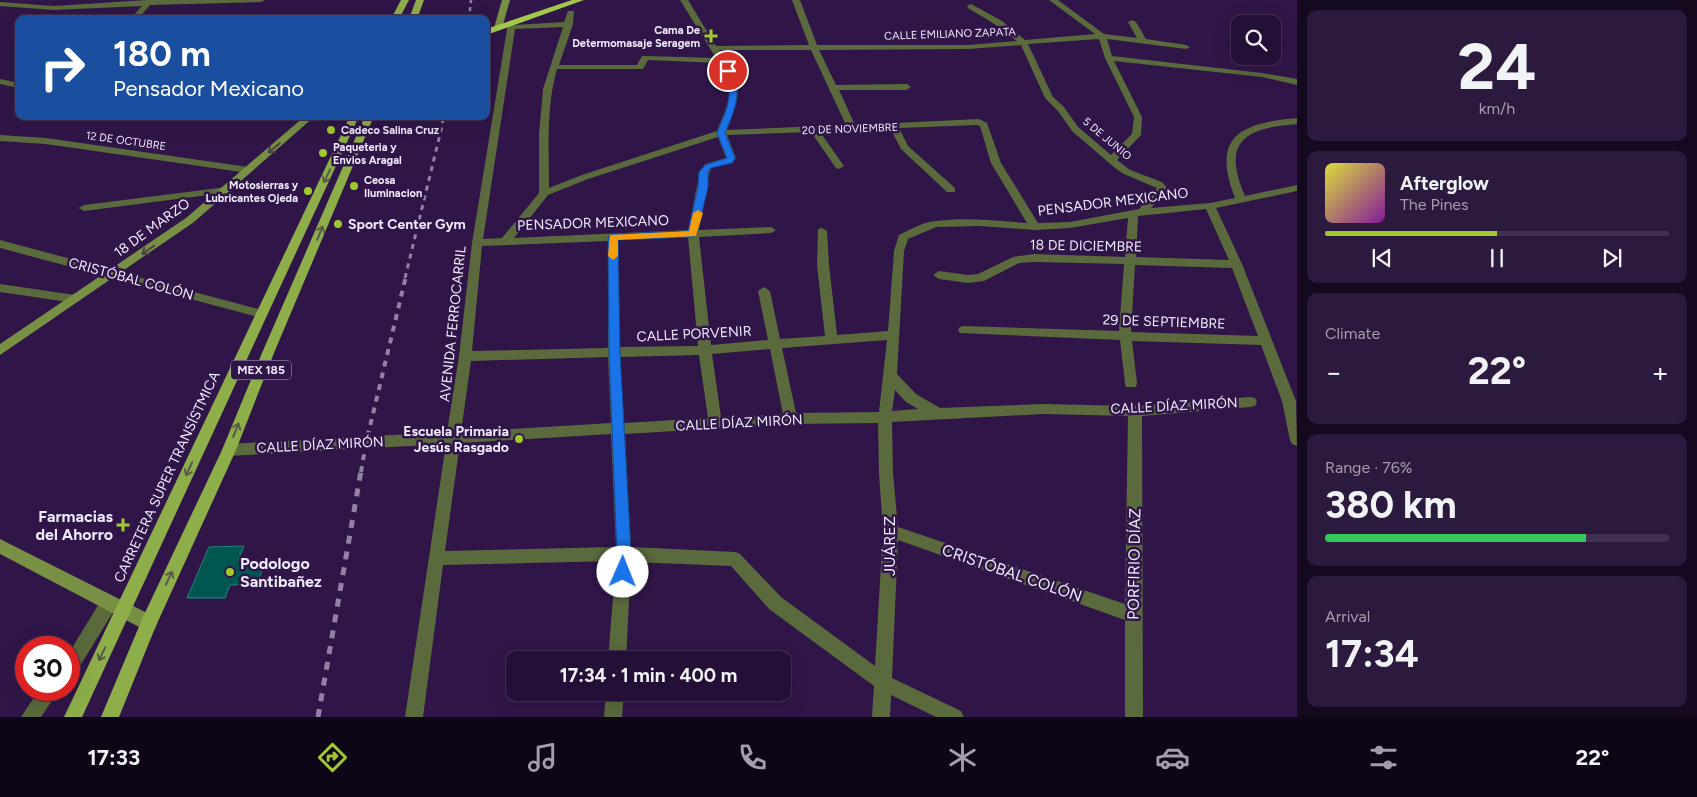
<!DOCTYPE html>
<html lang="en">
<head>
<meta charset="utf-8">
<style>
	:root { --surface:#241036; --page:#2c193e; --text:#f1f3f6; --muted:#a39dad; --line:#413051; --accent:#9fca2d }
	body { margin:0; font-family:Figtree,sans-serif; background:var(--page); color:var(--text); height:100vh; display:flex; flex-direction:column; font-size:19px; white-space:nowrap }
	* { box-sizing:border-box; margin:0 }
	p { font-size:16px; color:var(--muted) }
	.icon { flex:none; width:28px; height:28px; fill:none; stroke:currentColor; stroke-width:2; stroke-linecap:round; stroke-linejoin:round }
	.map { position:relative; flex:1; overflow:hidden }
	.drawer { display:flex; flex-direction:column; gap:10px; padding:10px; background:#14091e; width:400px }
	.drawer>* { flex:none }
	.hud { position:absolute; left:15px; top:15px; width:475px; height:105px; border-radius:10px; box-shadow:0 5px 20px #0002,0 0 0 1px var(--line); background:#1a4fa0; color:#fff; overflow:hidden }
	.controls { position:absolute; left:1231px; top:15px; display:grid; gap:10px }
	.controls a { display:grid; place-items:center; width:50px; height:50px; border-radius:10px; background:var(--surface); box-shadow:0 5px 20px #0002,0 0 0 1px var(--line); font-size:25px }
	.speed { position:absolute; left:15px; top:636px; display:flex; gap:10px; font-size:25px; font-weight:700; text-align:center }
	.speed>* { display:grid; place-content:center; width:65px; height:65px; border-radius:50%; background:var(--surface); box-shadow:0 5px 20px #0002,0 0 0 1px var(--line); line-height:1 }
	.speed .limit { border:8px solid #d22; background:#fff; color:#111 }
	.pin { position:absolute; display:grid; place-items:center; width:42px; height:42px; color:#fff; margin:-21px; border:2px solid #fff; border-radius:50%; box-shadow:0 1px 5px #0007 }
	.me { position:absolute; width:55px; margin:-28px; rotate:1deg; stroke-linejoin:round; filter:drop-shadow(0 0 4px #0008) }
	.turn { display:flex; align-items:center; gap:18px; height:105px; padding:0 15px; font-size:22px }
	.turn .icon { width:65px; height:65px; stroke-width:2.5 }
	.turn b { display:block; font-size:35px; line-height:42px }
	.big { font-size:38px; font-weight:700; line-height:1.1 }
	.drawer .tile { flex:1; display:flex; flex-direction:column; justify-content:center; gap:8px; min-width:0; padding:0 18px; border-radius:10px; background:var(--page) }
	.drawer .dial { align-items:center; gap:0 }
	.dial b { font-size:65px; line-height:1 }
	.song { display:flex; align-items:center; gap:15px }
	.cover { width:60px; height:60px; border-radius:8px; background:linear-gradient(135deg,hsl(60 70% 55%),hsl(290 70% 35%)) }
	.played { height:5px; border-radius:2px; background:linear-gradient(90deg,var(--accent) 50%,var(--line) 50%) }
	.keys { display:flex; justify-content:space-around; direction:ltr }
	.heat { display:flex; justify-content:space-between; align-items:center; font-size:28px; direction:ltr }
	.charge { height:8px; border-radius:4px; background:linear-gradient(90deg,#34c759 76%,var(--line) 0) }
	.trip { position:absolute; left:506px; top:651px; width:285px; height:50px; border-radius:10px; background:var(--surface); box-shadow:0 5px 20px #0002,0 0 0 1px var(--line); font-weight:700; line-height:50px; text-align:center }
	.tab-bar { display:flex; height:80px; justify-content:space-around; align-items:center; background:#0e0616; color:var(--muted) }
	.tab-bar .icon { width:35px; height:35px }
	.tab-bar .active { color:var(--accent) }
	.tab-bar b { font-size:22px; color:var(--text) }
	main { display:flex; flex:1; min-height:0 }
	.map>svg:first-child { display:block }
	.building { fill:#005750; stroke:#1f867b }
	.lines { fill:none; stroke-linecap:round; stroke-linejoin:round }
	.street { fill:#5a6a3c; fill-rule:evenodd }
	.secondary { fill:#789044; fill-rule:evenodd }
	.primary { fill:#8eae49; fill-rule:evenodd }
	.highway { fill:#a3c94c; fill-rule:evenodd }
	.rail-far3 { stroke:#9281a4; stroke-width:2.5; stroke-dasharray:4 4; stroke-linecap:butt }
	.rail-far2 { stroke:#9281a4; stroke-width:3; stroke-dasharray:5 5; stroke-linecap:butt }
	.rail-far1 { stroke:#9281a4; stroke-width:4; stroke-dasharray:6 6; stroke-linecap:butt }
	.rail { stroke:#9281a4; stroke-width:5; stroke-dasharray:8 8; stroke-linecap:butt }
	.oneway { stroke:#494147 }
	.oneway2 { stroke:#5a5a48 }
	.route { fill:#1a73e8; stroke:#114b97 }
	.slow { fill:#f59e0b }
	.poi-dot { fill:#9fca2d; stroke:#301648; stroke-width:2 }
	.labels { text-anchor:middle; dominant-baseline:central; stroke-width:5; stroke-linejoin:round; paint-order:stroke }
	.far-poi-label { font-size:11px; font-weight:bold; fill:#f0e8fc; stroke:#301648; text-anchor:start }
	.far-street-label { font-size:11px; fill:#f0e8fc; stroke:#301648 }
	.shield { fill:#301648; stroke:#b6a9c6; stroke-width:1 }
	.shield-label { font-size:12px; font-weight:bold; fill:#f0e8fc }
	.street-label { font-size:14px; fill:#f0e8fc; stroke:#301648 }
	.poi-label { font-size:14px; font-weight:bold; fill:#f0e8fc; stroke:#301648; text-anchor:start }
	.near-poi-label { font-size:16px; font-weight:bold; fill:#f0e8fc; stroke:#301648; text-anchor:end }
	.near-street-label { font-size:16px; fill:#f0e8fc; stroke:#301648 }
</style>
</head>
<body>
<main>
<div class="map">
<svg width="1297" height="717" viewBox="0 0 1297 717">
	<rect width="100%" height="100%" fill="#301648"/>
	<polygon class="building" points="244,546 238,560 266,560 257,584 230,585 225,598 187,598 209,547"/>
	<g class="lines">
		<g class="street">
			<polygon points="147,0 265,0 261,2 150,5 138,19 130,19 142,6 54,10 0,6 0,2 54,6"/>
			<path d="M680,0H688L716,46L809,45L792,0H800L817,45H968L1017,41L996,25L968,8L967,6L971,4L1002,21L1025,40L1095,34L1049,0H1058L1104,34L1137,38L1128,22L1132,20L1136,22L1146,39L1186,45L1190,47L1186,49L1107,39L1112,56L1262,73L1297,79V85L1262,77L1114,61L1142,117L1141,135L1117,160L1130,170L1162,182L1167,188L1166,191L1151,208L1210,203L1235,198C1211,136 1240,123 1297,118V124C1245,128 1221,141 1245,196L1297,185V191L1216,208L1242,264L1296,401L1297,446L1292,444L1290,440L1282,401L1261,345L1132,341L1137,383L1136,387H1126L1125,383L1120,340L960,333L958,330L960,327L964,326L1119,331L1124,264L1034,262L1019,263L984,281L968,283L939,279L933,275L939,271L968,275L978,274L1013,257L1034,254L1125,257L1128,218L1070,228L1035,230L980,226L936,227L908,239L904,251L897,374L916,394L940,408L1043,404L1135,406L1250,397L1255,398L1257,402L1255,406L1250,407L1142,416L1143,717H1125V620L898,540L892,678L961,711L964,717H936L891,695L890,717H872L874,686L769,609L731,566L631,562L626,660H608L616,561L443,565L423,717H405L446,444L229,456L224,454L222,450L224,446L229,444L447,432L459,356L472,243L508,23L512,21L515,25L564,22L568,11H574L573,24L559,65H637L642,56H645L716,58ZM563,27L543,89L539,134V193L502,238L483,239L515,29ZM1099,39L1105,58L1134,117L1132,134L1111,155L1078,127L1064,107L1053,97L1028,44ZM1021,45L1045,98L1058,111L1072,131L1115,168L1124,174L1157,188L1139,209L1070,222L1038,223L1001,163L987,123L979,119L855,125L839,90H907L911,87L907,84L836,85L819,50L968,49ZM719,50H811L846,125L727,130C742,89 743,88 719,50ZM648,60L719,63C737,92 728,103 717,131L582,175L549,188C549,148 546,107 557,69H643ZM977,125L980,126L991,163L1027,223C998,221 966,217 936,221C923,222 911,229 899,235L894,251L888,331L837,335L829,265L827,231L822,228L818,229L817,265L825,336L780,339L770,291L764,287L758,291L768,340L711,345L699,237L771,233L776,230L771,227L699,230C701,219 708,174 711,168L732,163L736,158L727,135L811,132L836,168L839,169L844,166L820,132L890,128L901,149L947,192H955V188L908,146L899,128ZM718,137L726,158L705,164C697,175 692,214 689,230L514,238L548,195L588,179ZM1206,209L1229,260L1136,257L1138,216ZM688,237L698,346L620,347L618,240ZM608,241V348L472,351L482,246ZM1135,265L1232,268L1258,336L1131,332ZM887,340L879,412L796,413L782,348ZM770,349L783,414L721,417L712,354ZM699,355L708,418L624,423L620,357ZM608,357L611,423L461,432L471,361ZM895,390L906,402L918,409L892,411ZM1043,414L1128,416L1125,604L898,527L893,473L892,422ZM878,423L879,473L883,531L875,666L781,597L740,554L735,552L631,547L625,434L791,424ZM611,434L616,547L445,551L460,443Z"/>
			<polygon points="0,79 19,83 19,88 0,84"/>
			<polygon points="0,135 46,138 248,167 253,170 248,173 46,144 0,141"/>
			<polygon points="227,187 232,190 231,192 84,211 79,208 84,205"/>
			<polygon points="0,240 262,310 268,314 262,318 0,248"/>
			<polygon points="0,284 75,295 81,299 75,303 0,292"/>
			<polygon points="109,595 115,597 117,603 115,609 75,674 69,676 69,653 103,597"/>
			<polygon points="39,690 59,690 41,717 21,717"/>
			<polygon points="606,692 624,692 622,717 604,717"/>
		</g>
		<g class="secondary">
			<polygon points="502,0 510,0 502,28 498,30 494,28"/>
			<polygon points="305,116 315,116 194,222 0,355 0,344 186,218"/>
			<polygon points="0,539 155,617 157,623 155,629 149,631 143,629 0,554"/>
		</g>
		<g class="primary">
			<polygon points="401,0 409,0 399,19 391,19"/>
			<polygon points="416,0 424,0 417,19 409,19"/>
			<polygon points="350,116 359,116 82,717 64,717"/>
			<polygon points="365,116 374,116 274,353 236,450 155,628 119,717 101,717 143,617 222,450 262,353"/>
		</g>
		<polygon class="highway" points="572,0 584,0 486,35 486,29"/>
		<g class="rail-far3">
			<polyline points="469,19 471,0"/>
			<polyline points="442,123 444,116"/>
		</g>
		<polyline class="rail-far2" points="405,278 443,122"/>
		<polyline class="rail-far1" points="361,472 366,443 406,276"/>
		<polyline class="rail" points="318,717 361,471"/>
	</g>
	<defs><path id="oneway-shaft" d="M-6 0H5M1.5-3L5.5 0L1.5 3" fill="none" stroke-width="1.6" stroke-linecap="round" stroke-linejoin="round" transform="scale(1.25)"/></defs>
	<g class="oneway">
		<use href="#oneway-shaft" transform="translate(274 148) rotate(140)"/>
		<use href="#oneway-shaft" transform="translate(148 250) rotate(145)"/>
	</g>
	<g class="oneway2">
		<use href="#oneway-shaft" transform="translate(327 176) rotate(115)"/>
		<use href="#oneway-shaft" transform="translate(320 233) rotate(-67)"/>
		<use href="#oneway-shaft" transform="translate(236 430) rotate(-68)"/>
		<use href="#oneway-shaft" transform="translate(189 469) rotate(115)"/>
		<use href="#oneway-shaft" transform="translate(169 578) rotate(-65)"/>
		<use href="#oneway-shaft" transform="translate(102 654) rotate(116)"/>
	</g>
	<path class="route" d="M725,69H730C744,93 734,110 725,133L735,158L732,163L711,168L708,172V187L697,234L693,237L618,240L620,352L631,554L628,577L623,579L618,577L616,572L617,554L609,352L608,237L613,234L688,231L698,187L699,172L705,165L727,158L717,133C726,110 735,96 724,71Z"/>
	<polygon class="slow" points="698,210 703,213 696,236 618,240 618,256 613,260 608,256 610,235 689,231 693,213"/>
	<g class="poi-dot">
		<path d="M708.5 28.5h5v5h5v5h-5v5h-5v-5h-5v-5h5z"/>
		<circle cx="331" cy="130" r="5"/>
		<circle cx="323" cy="153" r="5"/>
		<circle cx="354" cy="186" r="5"/>
		<circle cx="308" cy="191" r="5"/>
		<circle cx="338" cy="224" r="5"/>
		<circle cx="519" cy="439" r="5"/>
		<path d="M120.5 517.5h5v5h5v5h-5v5h-5v-5h-5v-5h5z"/>
		<circle cx="230" cy="572" r="5"/>
	</g>
	<g class="labels">
		<g class="far-poi-label">
			<text x="700" y="30" text-anchor="end">Cama De<tspan x="700" dy="13">Determomasaje Seragem</tspan></text>
			<text x="341" y="130">Cadeco Salina Cruz</text>
			<text x="333" y="147">Paqueteria y<tspan x="333" dy="13">Envios Aragal</tspan></text>
			<text x="364" y="180">Ceosa<tspan x="364" dy="13">Iluminacion</tspan></text>
			<text x="298" y="185" text-anchor="end">Motosierras y<tspan x="298" dy="13">Lubricantes Ojeda</tspan></text>
		</g>
		<g class="far-street-label">
			<text transform="translate(950 34) rotate(-2)">CALLE EMILIANO ZAPATA</text>
			<text transform="translate(850 129) rotate(-2)">20 DE NOVIEMBRE</text>
			<text transform="translate(1107 139) rotate(40)">5 DE JUNIO</text>
			<text transform="translate(126 141) rotate(8)">12 DE OCTUBRE</text>
		</g>
		<rect class="shield" x="231" y="360.5" width="60" height="19" rx="4"/>
		<g class="shield-label">
			<text x="261" y="370">MEX 185</text>
		</g>
		<g class="street-label">
			<text transform="translate(1113 202) rotate(-7)">PENSADOR MEXICANO</text>
			<text transform="translate(593 223) rotate(-2)">PENSADOR MEXICANO</text>
			<text transform="translate(152 228) rotate(-36)">18 DE MARZO</text>
			<text transform="translate(1086 246) rotate(1)">18 DE DICIEMBRE</text>
			<text transform="translate(131 279) rotate(15)">CRISTÓBAL COLÓN</text>
			<text transform="translate(1164 322) rotate(2)">29 DE SEPTIEMBRE</text>
			<text transform="translate(453 324) rotate(-84)">AVENIDA FERROCARRIL</text>
			<text transform="translate(694 334) rotate(-3)">CALLE PORVENIR</text>
			<text transform="translate(1174 406) rotate(-3)">CALLE DÍAZ MIRÓN</text>
			<text transform="translate(739 423) rotate(-3)">CALLE DÍAZ MIRÓN</text>
			<text transform="translate(320 445) rotate(-3)">CALLE DÍAZ MIRÓN</text>
			<text transform="translate(167 477) rotate(-65)">CARRETERA SUPER TRANSÍSTMICA</text>
		</g>
		<g class="poi-label">
			<text x="348" y="224">Sport Center Gym</text>
			<text x="509" y="431" text-anchor="end">Escuela Primaria<tspan x="509" dy="16">Jesús Rasgado</tspan></text>
		</g>
		<g class="near-poi-label">
			<text x="113" y="516">Farmacias<tspan x="113" dy="18">del Ahorro</tspan></text>
			<text x="240" y="563" text-anchor="start">Podologo<tspan x="240" dy="18">Santibañez</tspan></text>
		</g>
		<g class="near-street-label">
			<text transform="translate(889 546) rotate(-90)">JUÁREZ</text>
			<text transform="translate(1134 564) rotate(-89)">PORFIRIO DÍAZ</text>
			<text transform="translate(1012 573) rotate(19)">CRISTÓBAL COLÓN</text>
		</g>
	</g>
</svg>
<div class="controls">
<a><svg class="icon" aria-label="search" viewBox="0 0 24 24"><circle cx="10" cy="10" r="6"/><path d="M15 15l6 6"/></svg></a>
</div>
<div class="speed"><div class="limit">30</div></div>
<div class="pin" style="left:728px;top:71px;background:#d93025"><svg class="icon" aria-label="arrive" viewBox="0 0 24 24"><path d="M6 21V4h12l-3 4 3 4H6"/></svg></div>
<svg class="me" style="left:623px;top:572px" viewBox="-20 -20 40 40"><circle r="19" fill="#fff"/><path d="M0-13L10 11 0 6-10 11z" fill="#1a73e8"/></svg>
<div class="trip">17:34 · 1 min · 400 m</div>
<div class="hud">
<div class="turn"><svg class="icon" aria-label="right" viewBox="0 0 24 24"><path d="M7 20v-9h11M14 6l5 5-5 5"/></svg><div><b>180 m</b>Pensador Mexicano</div></div>
</div>
</div>
<section class="drawer">
<div class="tile dial"><b>24</b><p>km/h</p></div>
<div class="tile">
<div class="song"><i class="cover"></i><div><b>Afterglow</b><p>The Pines</p></div></div>
<div class="played"></div>
<div class="keys"><svg class="icon" aria-label="previous" viewBox="0 0 24 24"><path d="M18 5L8 12l10 7zM5 5v14"/></svg><svg class="icon" aria-label="pause" viewBox="0 0 24 24"><path d="M8 5v14M16 5v14"/></svg><svg class="icon" aria-label="next" viewBox="0 0 24 24"><path d="M6 5l10 7-10 7zM19 5v14"/></svg></div>
</div>
<div class="tile"><p>Climate</p>
<div class="heat"><a>−</a><b class="big">22°</b><a>+</a></div>
</div>
<div class="tile"><p>Range · 76%</p><b class="big">380 km</b><div class="charge"></div></div>
<div class="tile"><p>Arrival</p><b class="big">17:34</b></div>
</section>
</main>
<nav class="tab-bar">
<b>17:33</b>
<svg class="icon active" aria-label="directions" viewBox="0 0 24 24"><path d="M12 3l9 9-9 9-9-9zM9 14v-3h6M13 9l2 2-2 2"/></svg>
<svg class="icon" aria-label="music" viewBox="0 0 24 24"><path d="M9 18V5l10-2v13"/><circle cx="6" cy="18" r="3"/><circle cx="16" cy="16" r="3"/></svg>
<svg class="icon" aria-label="phone" viewBox="0 0 24 24"><path d="M5 4h4l2 5-3 2q2 4 5 5l2-3 5 2v4C11 20 4 13 5 4z"/></svg>
<svg class="icon" aria-label="climate" viewBox="0 0 24 24"><path d="M12 3v18M4 7l16 10M4 17L20 7"/></svg>
<svg class="icon" aria-label="car" viewBox="0 0 24 24"><path d="M5 17H2v-5l4-1 3-4h7l3 4 3 1v5h-3M9 17h6M6 11h13"/><circle cx="7" cy="17" r="2"/><circle cx="17" cy="17" r="2"/></svg>
<svg class="icon" aria-label="filters" viewBox="0 0 24 24"><path d="M4 7h16M4 17h16"/><circle cx="9" cy="7" r="2"/><circle cx="15" cy="17" r="2"/></svg>
<b>22°</b>
</nav>
</body>
</html>
